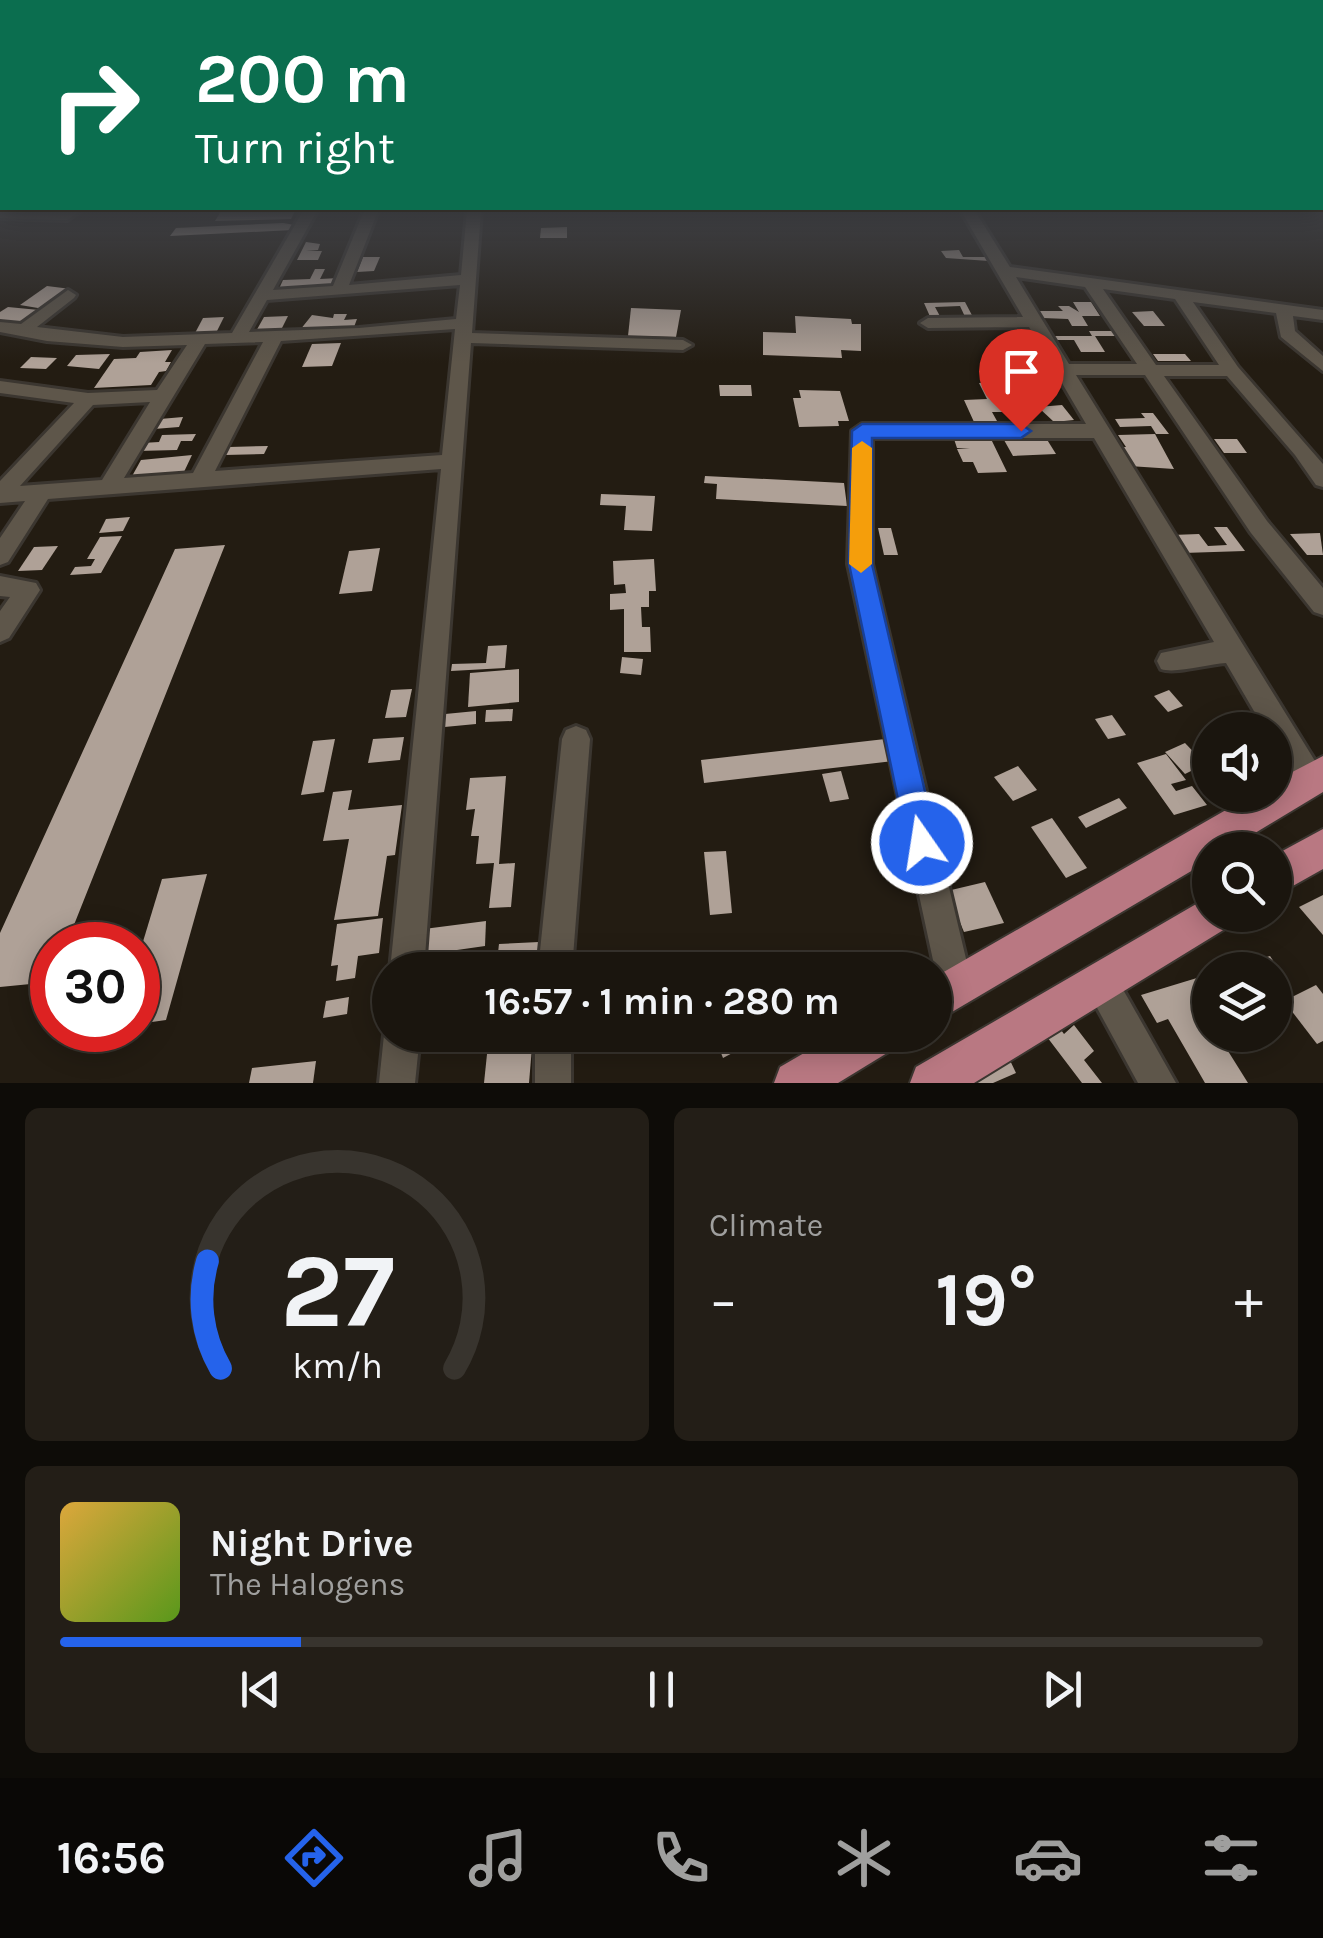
<!DOCTYPE html>
<html lang="en">
<head>
<meta charset="utf-8">
<style>
	:root { --surface:#1a150e; --page:#231e17; --text:#f1f3f6; --muted:#9f9f9e; --line:#38342e; --accent:#2563eb }
	body { margin:0; font-family:Karla,sans-serif; background:var(--page); color:var(--text); height:100vh; display:flex; flex-direction:column; font-size:38px; white-space:nowrap }
	* { box-sizing:border-box; margin:0 }
	p { font-size:32px; color:var(--muted) }
	.icon { flex:none; width:55px; height:55px; fill:none; stroke:currentColor; stroke-width:2; stroke-linecap:round; stroke-linejoin:round }
	.map { position:relative; height:1083px; overflow:hidden }
	.panel { display:flex; flex-direction:column; gap:25px; padding:25px; background:#0e0c08; flex:1 }
	.panel>* { flex:none }
	.banner { position:absolute; left:0px; top:0px; width:1325px; height:210px; box-shadow:0 5px 25px #0003,0 0 0 2px var(--line); background:#0b6e4f; color:#fff; overflow:hidden }
	.buttons { position:absolute; left:1192px; top:712px; display:grid; gap:20px }
	.buttons a { display:grid; place-items:center; width:100px; height:100px; border-radius:50%; background:var(--surface); box-shadow:0 5px 25px #0003,0 0 0 2px var(--line); font-size:50px }
	.speed { position:absolute; left:30px; top:922px; display:flex; gap:20px; font-size:50px; font-weight:700; text-align:center }
	.speed>* { display:grid; place-content:center; width:130px; height:130px; border-radius:50%; background:var(--surface); box-shadow:0 5px 25px #0003,0 0 0 2px var(--line); line-height:1 }
	.speed .limit { border:15px solid #d22; background:#fff; color:#111 }
	.pin { position:absolute; display:grid; place-items:center; width:85px; height:85px; color:#fff; margin:-102px -42px; border-radius:50% 50% 50% 0; rotate:-45deg; box-shadow:0 0 10px #0007 }
	.pin .icon { rotate:45deg }
	.me { position:absolute; width:110px; margin:-55px; rotate:347deg; stroke-linejoin:round; filter:drop-shadow(0 0 8px #0008) }
	.turn { display:flex; align-items:center; gap:35px; height:210px; padding:0 30px; font-size:45px }
	.turn .icon { width:130px; height:130px; stroke-width:2.5 }
	.turn b { display:block; font-size:70px; line-height:85px }
	.big { font-size:75px; font-weight:700; line-height:1.1 }
	.panel .widget { flex:1; display:flex; flex-direction:column; justify-content:center; gap:15px; min-width:0; padding:0 35px; border-radius:15px; background:var(--page) }
	.panel .dial { align-items:center; gap:0 }
	.dial svg { height:260px; overflow:visible; fill:none; stroke:var(--line); stroke-width:7; stroke-linecap:round; text-anchor:middle }
	.dial text { fill:var(--text); stroke:none }
	.song { display:flex; align-items:center; gap:30px }
	.cover { width:120px; height:120px; border-radius:15px; background:linear-gradient(135deg,hsl(40 70% 55%),hsl(90 70% 35%)) }
	.played { height:10px; border-radius:5px; background:linear-gradient(90deg,var(--accent) 20%,var(--line) 20%) }
	.keys { display:flex; justify-content:space-around; direction:ltr }
	.heat { display:flex; justify-content:space-between; align-items:center; font-size:55px; direction:ltr }
	.panel .tiles { flex:1; display:grid; gap:25px; grid-template-columns:1fr 1fr }
	.widget:last-child { grid-column:span 2 }
	.trip { position:absolute; left:372px; top:952px; width:580px; height:100px; border-radius:50px; background:var(--surface); box-shadow:0 5px 25px #0003,0 0 0 2px var(--line); font-weight:700; line-height:100px; text-align:center }
	.dock { display:flex; height:160px; justify-content:space-around; align-items:center; background:#0a0806; color:var(--muted) }
	.dock .icon { width:70px; height:70px }
	.dock .selected { color:var(--accent) }
	.dock b { font-size:45px; color:var(--text) }
	.map>svg:first-child { display:block }
	.building { fill:#afa197 }
	.lines { fill:none; stroke-linecap:round; stroke-linejoin:round }
	.minor-casing { stroke:#3b3630; stroke-width:6 }
	.major-casing { stroke:#3b3630; stroke-width:4 }
	.minor { fill:#5e564a; fill-rule:evenodd }
	.major { fill:#b97882; fill-rule:evenodd }
	.route { fill:#2563eb; stroke:#184099; stroke-width:2.5 }
	.slow { fill:#f59e0b }
</style>
</head>
<body>
<div class="map">
<svg width="1323" height="1083" viewBox="0 0 1323 1083">
	<rect width="100%" height="100%" fill="#231c12"/>
	<g class="building">
		<polygon points="221,211 295,211 291,219 215,221"/>
		<polygon points="283,223 295,225 293,230 170,236 176,228"/>
		<polygon points="567,227 567,238 540,238 541,228"/>
		<polygon points="306,242 320,244 318,250 306,251 322,251 318,260 297,260"/>
		<polygon points="959,250 963,257 986,257 989,261 946,258 941,251"/>
		<polygon points="363,257 380,257 374,271 357,272"/>
		<polygon points="315,269 325,269 320,279 339,278 334,289 278,291 283,280 310,279"/>
		<polygon points="47,286 71,289 44,309 20,305"/>
		<polygon points="965,302 975,321 967,321 960,306 935,307 942,320 932,321 924,303"/>
		<polygon points="1073,302 1091,302 1100,316 1082,316 1088,326 1072,326 1068,319 1043,318 1039,311 1063,311 1058,306 1069,306 1079,312"/>
		<polygon points="8,307 39,310 21,324 0,322 0,312"/>
		<polygon points="631,308 681,310 676,337 628,336"/>
		<polygon points="1153,311 1165,326 1144,326 1132,312"/>
		<polygon points="334,314 347,314 344,320 357,319 354,327 300,330 312,315 333,318"/>
		<polygon points="288,316 280,332 255,333 264,317"/>
		<polygon points="795,316 851,319 852,324 861,324 861,351 841,350 842,358 763,355 763,332 796,333"/>
		<polygon points="224,317 216,333 194,335 203,318"/>
		<polygon points="1089,331 1119,331 1123,336 1095,336 1105,352 1081,352 1074,340 1056,340 1053,336 1092,336"/>
		<polygon points="994,341 1020,341 1024,348 1030,348 1037,360 1013,355 1009,347 997,347"/>
		<polygon points="341,343 332,366 302,367 312,344"/>
		<polygon points="172,350 165,362 171,362 166,371 159,372 151,385 94,388 114,359 136,358 140,352"/>
		<polygon points="110,354 99,369 67,366 76,355"/>
		<polygon points="1153,354 1185,354 1191,361 1158,361"/>
		<polygon points="31,357 57,358 46,369 20,368"/>
		<polygon points="1049,376 1057,388 1030,385 1025,377"/>
		<polygon points="1001,382 1017,412 992,412 997,421 974,422 964,400 987,399 979,383"/>
		<polygon points="719,385 751,385 752,396 720,396"/>
		<polygon points="799,390 840,391 849,421 838,421 839,426 799,427 793,398 801,398"/>
		<polygon points="1062,405 1074,420 1054,422 1038,407"/>
		<polygon points="1141,413 1153,413 1169,434 1156,434 1151,426 1120,427 1115,419 1145,418"/>
		<polygon points="183,417 179,427 154,429 160,419"/>
		<polygon points="196,434 192,441 181,441 177,450 137,451 142,443 159,442 162,435"/>
		<polygon points="1155,434 1174,469 1129,466 1116,447 1126,447 1118,435"/>
		<polygon points="1046,438 1056,454 1013,456 1004,440"/>
		<polygon points="954,439 991,439 1007,472 978,473 973,462 963,462 957,449 970,448 957,448"/>
		<polygon points="1214,439 1237,439 1247,453 1224,453"/>
		<polygon points="268,446 264,454 225,455 229,447"/>
		<polygon points="192,455 183,474 131,478 141,460"/>
		<polygon points="705,476 844,483 847,506 716,499 717,484 704,483"/>
		<polygon points="601,494 655,496 652,531 624,530 626,506 600,505"/>
		<polygon points="130,517 123,531 99,533 106,519"/>
		<polygon points="1214,527 1227,527 1245,551 1183,553 1172,535 1199,534 1208,546 1227,545"/>
		<polygon points="878,528 891,528 898,555 884,555"/>
		<polygon points="1320,533 1323,555 1307,555 1290,534"/>
		<polygon points="122,536 101,573 70,575 75,567 91,566 95,559 87,559 100,537"/>
		<polygon points="225,545 66,945 52,945 51,982 0,987 0,933 175,549"/>
		<polygon points="58,546 42,570 18,571 34,547"/>
		<polygon points="380,548 372,591 339,594 349,551"/>
		<polygon points="654,559 656,591 649,591 649,607 641,607 642,627 650,627 651,652 624,652 624,609 610,610 610,594 626,593 625,584 614,585 613,561"/>
		<polygon points="507,645 505,668 451,671 452,664 486,663 488,646"/>
		<polygon points="622,657 643,659 641,675 620,673"/>
		<polygon points="519,669 519,702 468,707 470,673"/>
		<polygon points="412,689 406,717 385,718 391,690"/>
		<polygon points="1169,690 1183,706 1168,712 1154,696"/>
		<polygon points="513,709 512,721 485,722 486,710"/>
		<polygon points="476,711 476,724 434,728 435,715"/>
		<polygon points="1112,715 1126,735 1108,739 1095,719"/>
		<polygon points="404,737 400,760 368,763 373,739"/>
		<polygon points="894,738 902,760 704,783 701,760"/>
		<polygon points="335,739 324,792 301,795 313,741"/>
		<polygon points="1185,743 1205,764 1185,774 1165,752"/>
		<polygon points="1166,754 1186,780 1171,784 1176,791 1192,786 1207,805 1174,815 1137,763"/>
		<polygon points="1018,766 1037,790 1013,801 994,777"/>
		<polygon points="841,771 849,799 830,802 822,774"/>
		<polygon points="506,776 499,864 515,863 511,907 489,908 494,863 476,864 479,836 471,836 475,809 466,810 470,778"/>
		<polygon points="352,790 348,810 402,805 395,855 387,856 378,916 334,920 349,839 323,841 333,792"/>
		<polygon points="1119,798 1127,808 1086,828 1078,817"/>
		<polygon points="1052,818 1087,868 1066,878 1031,827"/>
		<polygon points="726,851 732,913 710,915 704,852"/>
		<polygon points="207,874 166,1020 138,1024 138,958 162,879"/>
		<polygon points="985,882 1004,923 964,932 947,891"/>
		<polygon points="1323,895 1323,935 1299,907"/>
		<polygon points="383,918 379,953 358,956 355,978 336,981 338,965 331,966 337,924"/>
		<polygon points="486,921 485,946 422,955 424,929"/>
		<polygon points="539,942 537,970 496,970 499,944"/>
		<polygon points="1270,956 1290,986 1275,991 1275,970 1225,970"/>
		<polygon points="1210,974 1210,1011 1205,1013 1210,1021 1210,1035 1218,1035 1248,1083 1205,1083 1168,1019 1157,1023 1141,995"/>
		<polygon points="1316,985 1323,994 1323,1041 1317,1044 1284,1001"/>
		<polygon points="349,997 347,1014 323,1018 326,1001"/>
		<polygon points="1056,1023 1064,1034 1074,1025 1094,1051 1084,1060 1102,1083 1082,1083 1044,1033"/>
		<polygon points="489,1035 533,1035 529,1083 484,1083"/>
		<polygon points="714,1035 734,1035 740,1049 723,1058"/>
		<polygon points="1007,1054 1016,1073 993,1083 971,1083 965,1072"/>
		<polygon points="316,1061 313,1083 249,1083 252,1068"/>
	</g>
	<g class="lines">
		<g class="minor-casing">
			<g id="minor">
				<polygon points="0,211 80,211 67,220 0,218"/>
				<path d="M303,211H317L273,290L333,286L364,211H378L349,285L461,275L467,211H481L472,333L683,340L692,345L683,350L471,343L424,970H390L441,469L48,499L8,562L0,565V538L25,501L0,503V481L74,403L0,393V381L88,393L157,390L187,345L123,347L47,341L0,332V322L21,324L68,290L76,295L74,298L37,327L123,337L232,333ZM460,285L456,319L359,328L249,332L267,300ZM455,329L442,455L215,471L281,341ZM263,342L193,473L124,478L205,344ZM150,402L102,480L20,486L93,405Z"/>
				<path d="M961,211H975L1010,267L1323,310V320L1293,316L1295,331L1323,356V371L1281,337L1276,313L1193,302L1238,367L1323,464V487L1316,485L1295,455L1227,376H1164L1267,521L1323,588V615L1314,612L1251,533L1145,375H1076L1320,769L1323,776L1320,789L1310,793C1289,785 1275,751 1275,730H1265L1226,663C1208,664 1175,674 1161,669L1157,661L1161,653L1214,642L1094,438H872V564L973,988L968,1000L956,1005L944,1000L939,988L848,564L852,431L862,424H1086L1029,327L928,328L920,323L928,318L1023,317ZM1016,277L1085,287L1137,364H1069ZM1103,289L1175,299L1219,365H1156Z"/>
				<polygon points="0,576 36,583 40,590 9,638 0,642 0,611 10,597 0,596"/>
				<polygon points="576,726 586,730 590,739 572,970 538,970 562,739 566,730"/>
				<polygon points="1100,965 1112,970 1176,1083 1138,1083 1083,982 1088,970"/>
				<polygon points="389,1022 390,1035 420,1035 415,1083 379,1083 384,1035"/>
				<rect x="535" y="1035" width="36" height="48"/>
			</g>
		</g>
		<g class="major-casing">
			<g id="major">
				<polygon points="1323,756 1323,792 1227,850 1210,850 1210,860 935,1022 935,977 1252,795 1275,795 1275,781"/>
				<polygon points="1323,829 1323,869 1275,896 1275,855"/>
				<polygon points="1210,896 1210,915 1231,915 1225,929 974,1083 910,1083 916,1067"/>
				<polygon points="835,1035 899,1035 892,1050 838,1083 774,1083 780,1067"/>
			</g>
		</g>
		<use href="#minor" class="minor"/>
		<use href="#major" class="major"/>
	</g>
	<linearGradient id="sky" x2="0" y2="1"><stop stop-color="#130f0a"/><stop offset="0.58" stop-color="#3f4044"/><stop offset="1" stop-color="#3f4044" stop-opacity="0"/></linearGradient>
	<rect width="1323" height="363" fill="url(#sky)"/>
	<polygon class="route" points="862,424 1021,424 1031,431 1021,438 872,438 872,564 937,843 933,854 922,858 911,854 907,843 849,564 852,431"/>
	<polygon class="slow" points="862,441 872,448 872,564 861,573 849,564 852,448"/>
</svg>
<div class="buttons">
<a><svg class="icon" aria-label="sound" viewBox="0 0 24 24"><path d="M4 9h4l5-4v14l-5-4H4zM17 9q2 3 0 6"/></svg></a>
<a><svg class="icon" aria-label="search" viewBox="0 0 24 24"><circle cx="10" cy="10" r="6"/><path d="M15 15l6 6"/></svg></a>
<a><svg class="icon" aria-label="layers" viewBox="0 0 24 24"><path d="M12 4l9 5-9 5-9-5zM3 14l9 5 9-5"/></svg></a>
</div>
<div class="speed"><div class="limit">30</div></div>
<div class="pin" style="left:1021px;top:431px;background:#d93025"><svg class="icon" aria-label="arrive" viewBox="0 0 24 24"><path d="M6 21V4h12l-3 4 3 4H6"/></svg></div>
<svg class="me" style="left:922px;top:843px" viewBox="-20 -20 40 40"><circle r="17" fill="#2563eb" stroke="#fff" stroke-width="3"/><path d="M0-11L8 9 0 5-8 9z" fill="#fff"/></svg>
<div class="trip">16:57 · 1 min · 280 m</div>
<div class="banner">
<div class="turn"><svg class="icon" aria-label="right" viewBox="0 0 24 24"><path d="M7 20v-9h11M14 6l5 5-5 5"/></svg><div><b>200 m</b>Turn right</div></div>
</div>
</div>
<section class="panel">
<div class="tiles">
<div class="widget dial"><svg viewBox="0 0 100 80">
<path d="M14 69A42 42 0 1 1 86 69"/>
<path d="M14 69A42 42 0 0 1 10 36" stroke="#2563eb"/>
<text x="50" y="56" font-size="32" font-weight="700">27</text>
<text x="50" y="72" font-size="11">km/h</text>
</svg></div>
<div class="widget"><p>Climate</p>
<div class="heat"><a>−</a><b class="big">19°</b><a>+</a></div>
</div>
<div class="widget">
<div class="song"><i class="cover"></i><div><b>Night Drive</b><p>The Halogens</p></div></div>
<div class="played"></div>
<div class="keys"><svg class="icon" aria-label="previous" viewBox="0 0 24 24"><path d="M18 5L8 12l10 7zM5 5v14"/></svg><svg class="icon" aria-label="pause" viewBox="0 0 24 24"><path d="M8 5v14M16 5v14"/></svg><svg class="icon" aria-label="next" viewBox="0 0 24 24"><path d="M6 5l10 7-10 7zM19 5v14"/></svg></div>
</div>
</div>
</section>
<nav class="dock">
<b>16:56</b>
<svg class="icon selected" aria-label="directions" viewBox="0 0 24 24"><path d="M12 3l9 9-9 9-9-9zM9 14v-3h6M13 9l2 2-2 2"/></svg>
<svg class="icon" aria-label="music" viewBox="0 0 24 24"><path d="M9 18V5l10-2v13"/><circle cx="6" cy="18" r="3"/><circle cx="16" cy="16" r="3"/></svg>
<svg class="icon" aria-label="phone" viewBox="0 0 24 24"><path d="M5 4h4l2 5-3 2q2 4 5 5l2-3 5 2v4C11 20 4 13 5 4z"/></svg>
<svg class="icon" aria-label="climate" viewBox="0 0 24 24"><path d="M12 3v18M4 7l16 10M4 17L20 7"/></svg>
<svg class="icon" aria-label="car" viewBox="0 0 24 24"><path d="M5 17H2v-5l4-1 3-4h7l3 4 3 1v5h-3M9 17h6M6 11h13"/><circle cx="7" cy="17" r="2"/><circle cx="17" cy="17" r="2"/></svg>
<svg class="icon" aria-label="filters" viewBox="0 0 24 24"><path d="M4 7h16M4 17h16"/><circle cx="9" cy="7" r="2"/><circle cx="15" cy="17" r="2"/></svg>
</nav>
</body>
</html>
